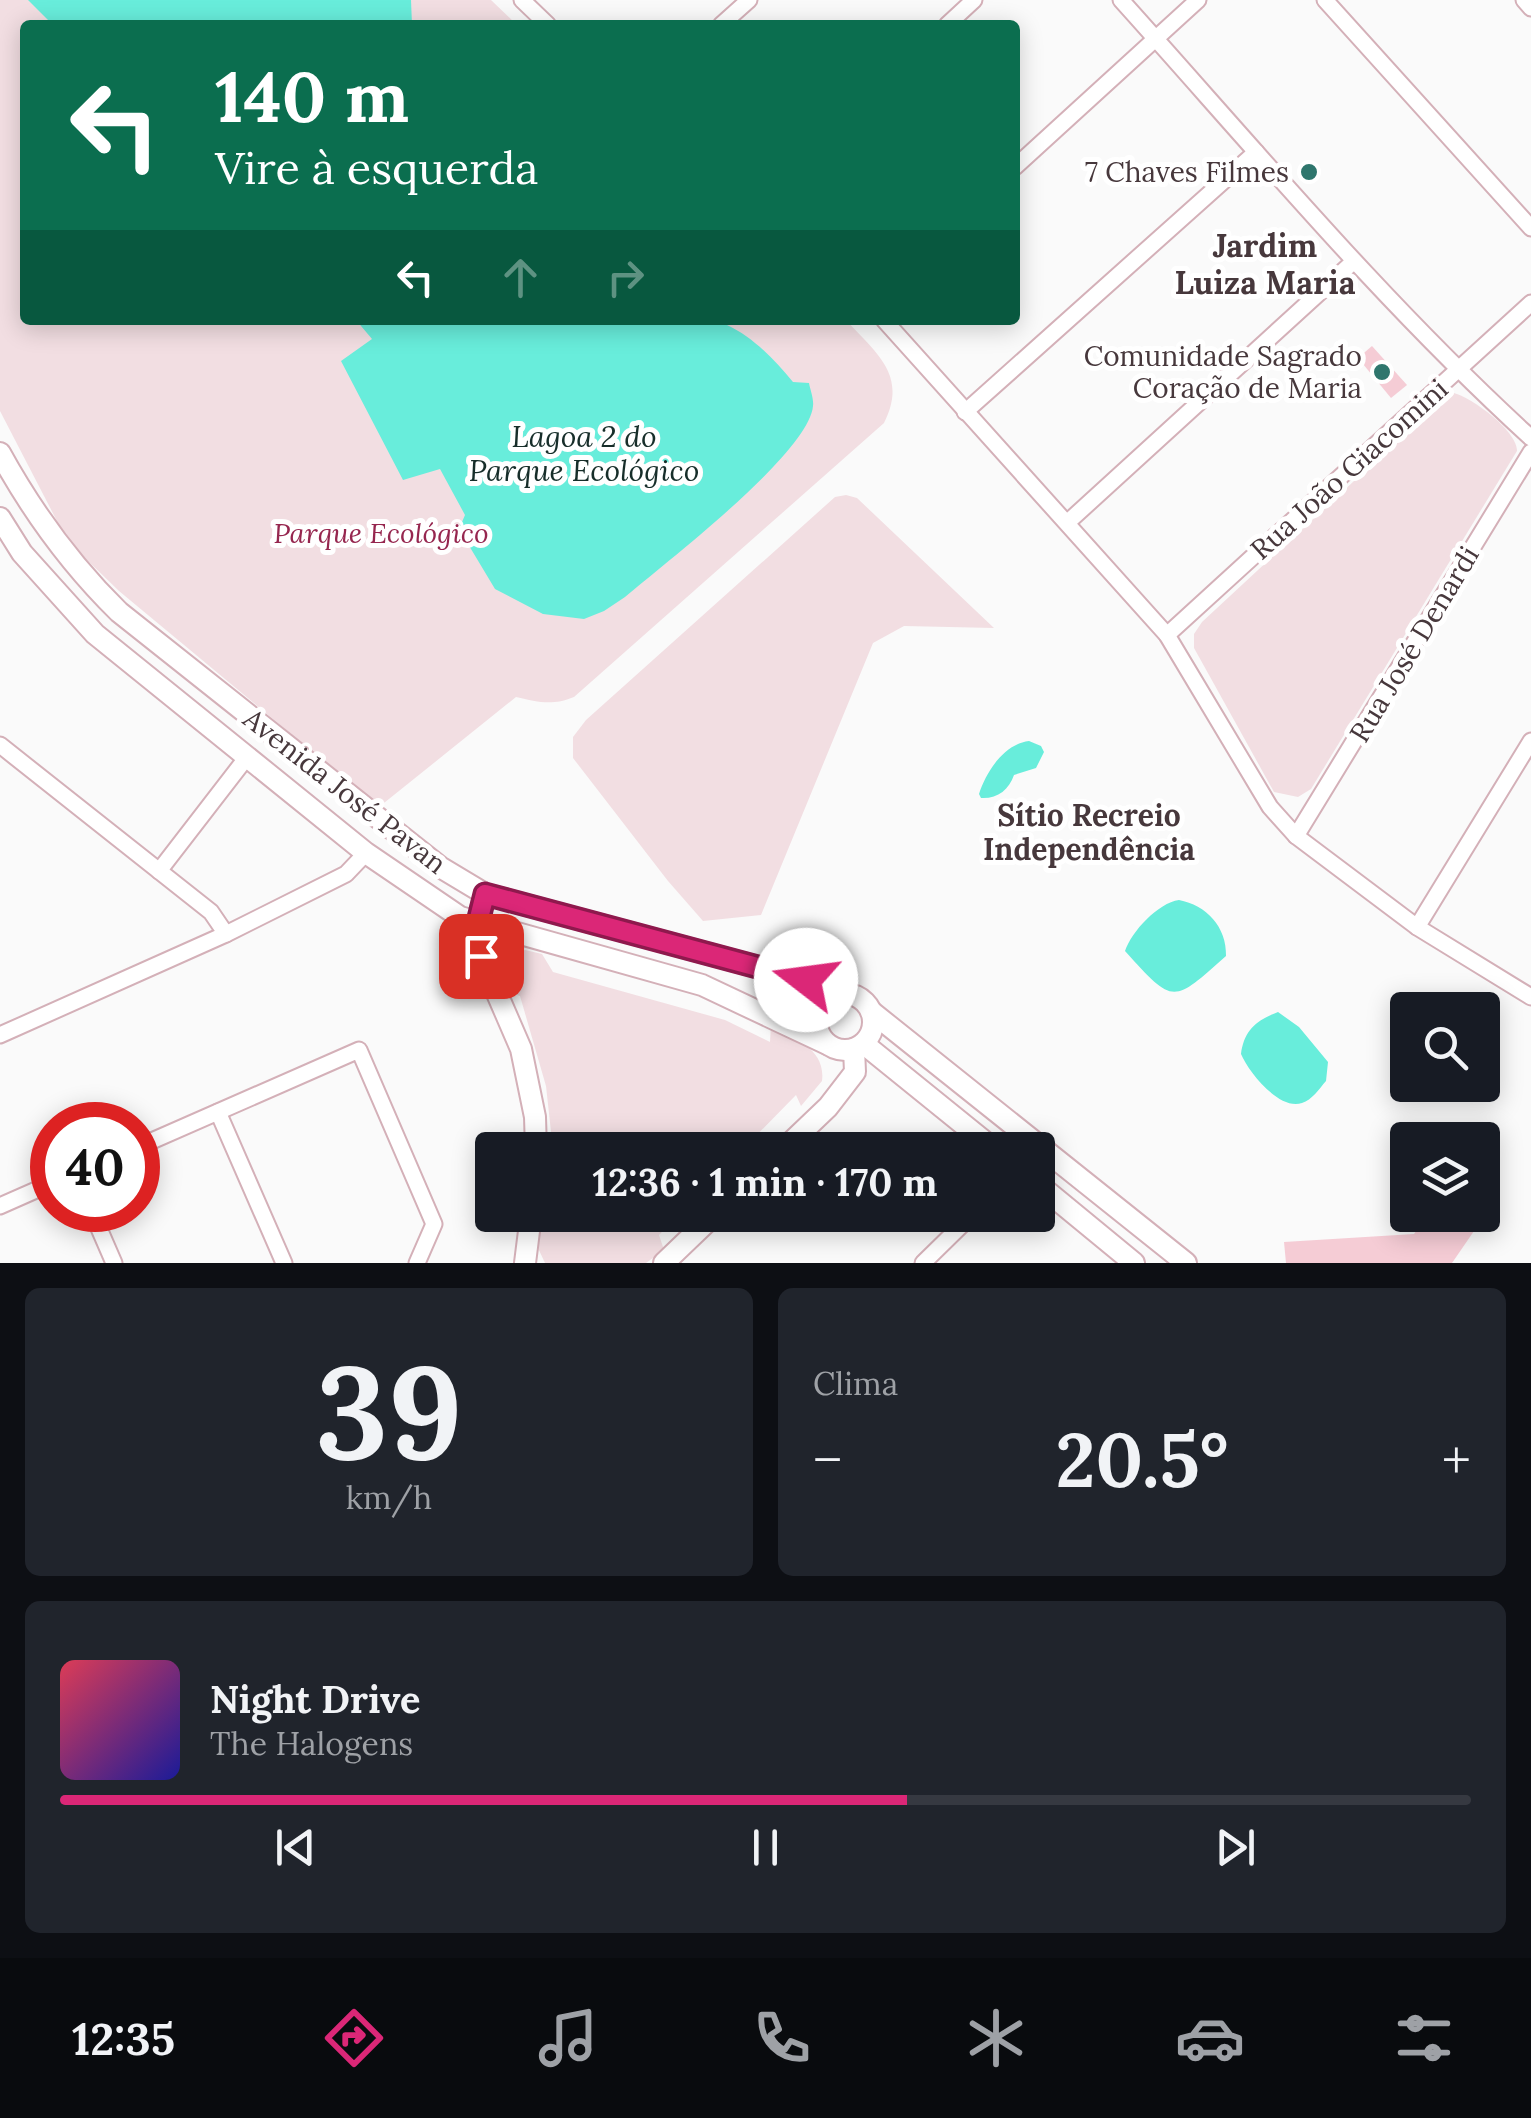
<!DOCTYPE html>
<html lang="pt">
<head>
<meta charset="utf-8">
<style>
	:root { --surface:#171b24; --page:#20242c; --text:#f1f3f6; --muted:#9ea1a6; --line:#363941; --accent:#db2777 }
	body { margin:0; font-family:Lora,serif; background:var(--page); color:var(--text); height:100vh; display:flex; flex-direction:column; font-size:38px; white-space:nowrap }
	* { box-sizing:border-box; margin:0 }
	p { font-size:32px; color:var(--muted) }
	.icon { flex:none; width:55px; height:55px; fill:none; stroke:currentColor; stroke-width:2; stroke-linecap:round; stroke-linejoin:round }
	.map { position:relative; height:1263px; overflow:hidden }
	.details { display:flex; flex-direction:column; gap:25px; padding:25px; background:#0d0f14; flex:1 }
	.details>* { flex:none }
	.top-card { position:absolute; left:20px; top:20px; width:1000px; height:305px; border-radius:10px; box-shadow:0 5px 25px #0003; background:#0b6e4f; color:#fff; overflow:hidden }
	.fabs { position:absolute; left:1390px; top:992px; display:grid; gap:20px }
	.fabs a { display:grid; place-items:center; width:110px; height:110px; border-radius:10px; background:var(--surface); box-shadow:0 5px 25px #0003; font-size:50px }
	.speed { position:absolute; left:30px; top:1102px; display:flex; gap:20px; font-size:50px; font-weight:700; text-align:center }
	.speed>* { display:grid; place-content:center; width:130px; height:130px; border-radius:50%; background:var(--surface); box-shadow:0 5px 25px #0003; line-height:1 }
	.speed .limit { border:15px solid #d22; background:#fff; color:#111 }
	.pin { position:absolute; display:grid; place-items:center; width:85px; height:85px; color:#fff; margin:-42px; border-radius:20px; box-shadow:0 5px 15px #0006 }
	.me { position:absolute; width:110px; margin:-55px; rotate:285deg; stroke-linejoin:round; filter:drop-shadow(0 0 8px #0008) }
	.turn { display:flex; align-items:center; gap:35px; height:210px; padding:0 30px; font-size:45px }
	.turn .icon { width:130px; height:130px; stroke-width:2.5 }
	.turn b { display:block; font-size:70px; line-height:85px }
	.lanes { display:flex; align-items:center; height:95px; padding:0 30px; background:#0003; justify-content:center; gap:50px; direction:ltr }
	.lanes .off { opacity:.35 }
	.big { font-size:75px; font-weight:800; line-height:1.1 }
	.details .widget { flex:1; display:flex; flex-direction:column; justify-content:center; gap:15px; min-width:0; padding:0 35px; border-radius:15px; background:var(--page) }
	.details .dial { align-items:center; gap:0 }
	.dial b { font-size:130px; line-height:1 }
	.song { display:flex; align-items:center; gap:30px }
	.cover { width:120px; height:120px; border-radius:15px; background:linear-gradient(135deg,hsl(350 70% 55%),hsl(240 70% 35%)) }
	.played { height:10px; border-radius:5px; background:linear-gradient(90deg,var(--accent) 60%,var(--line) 60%) }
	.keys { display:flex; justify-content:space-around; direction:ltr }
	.heat { display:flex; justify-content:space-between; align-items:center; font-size:55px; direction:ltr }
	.details .tiles { flex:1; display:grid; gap:25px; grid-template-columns:1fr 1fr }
	.widget:last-child { grid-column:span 2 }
	.trip { position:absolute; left:475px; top:1132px; width:580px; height:100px; border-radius:10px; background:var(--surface); box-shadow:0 5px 25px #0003; font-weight:800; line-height:100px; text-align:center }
	.dock { display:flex; height:160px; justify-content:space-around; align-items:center; background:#090b0e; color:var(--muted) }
	.dock .icon { width:70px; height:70px }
	.dock .active { color:var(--accent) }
	.dock b { font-size:45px; color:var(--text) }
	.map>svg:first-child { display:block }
	.green { fill:#f2dee2 }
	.water { fill:#68eddb }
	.building { fill:#f5ccd5 }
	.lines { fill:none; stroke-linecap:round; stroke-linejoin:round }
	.minor-casing { stroke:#d4b0b8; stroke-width:19 }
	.tertiary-casing { stroke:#d4b0b8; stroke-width:24 }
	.minor { stroke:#fff; stroke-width:15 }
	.tertiary { stroke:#fff; stroke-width:20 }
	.route-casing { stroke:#8e194d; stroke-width:25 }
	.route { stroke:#db2777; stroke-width:18 }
	.poi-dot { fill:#2f766d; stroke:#fff; stroke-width:4 }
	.labels { text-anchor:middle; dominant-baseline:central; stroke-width:10; stroke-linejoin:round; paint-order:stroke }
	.poi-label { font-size:28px; fill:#47383c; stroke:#fff; text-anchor:end }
	.street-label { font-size:28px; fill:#47383c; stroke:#fff }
	.park-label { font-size:28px; font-style:italic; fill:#96264f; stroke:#fff }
	.water-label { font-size:30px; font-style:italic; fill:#172e2a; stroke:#fff }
	.neighbourhood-label { font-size:30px; font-weight:bold; fill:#47383c; stroke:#fff }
	.quarter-label { font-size:32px; font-weight:bold; fill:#47383c; stroke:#fff }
</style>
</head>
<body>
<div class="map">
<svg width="1531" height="1263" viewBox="0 0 1531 1263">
	<rect width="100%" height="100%" fill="#fafafa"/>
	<g class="green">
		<path d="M0,0H491L517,25H25V320H846C877,354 908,375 884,423L574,697C552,706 538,702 516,697L379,807L119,591L85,558L58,523L0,411Z"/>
		<path d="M1450,392C1469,395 1517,430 1517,451L1311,789L1298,797L1274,792L1194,648V634L1202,622Z"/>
		<polygon points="846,495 857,498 994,628 904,626 873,643 761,915 703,921 668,881 573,758 573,737 586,720 835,497"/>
		<path d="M525,950L542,954L553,972L725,1020L770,1042L771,1025C795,1039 826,1049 822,1081L801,1106L796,1095L742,1150H553L546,1086L520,996L501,989C496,969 505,955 525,950Z"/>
		<polygon points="541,1215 678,1215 659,1235 664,1250 646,1263 545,1263 538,1248"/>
	</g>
	<g class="water">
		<polygon points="28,0 411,0 412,25 53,25"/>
		<path d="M356,320H725L727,325C753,337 775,360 793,382L809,383C810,389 814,399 813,406C809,453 665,563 625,597L604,611L584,619L543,614L495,589L459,529L465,515L440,469L403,480L341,361L372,339Z"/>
		<path d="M1029,741L1041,746L1044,752L1036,768L1014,775C1009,790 997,799 981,798L979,794C986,772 1004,744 1029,741Z"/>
		<path d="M1179,900C1206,905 1227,927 1226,956C1172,1004 1174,1005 1125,951C1132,931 1158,903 1179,900Z"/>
		<path d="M1278,1012L1299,1027L1328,1062L1326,1081C1319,1089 1312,1100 1302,1103C1279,1111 1248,1071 1241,1054C1244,1030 1257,1020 1278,1012Z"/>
	</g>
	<g class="building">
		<polygon points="1372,346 1407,385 1391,398 1358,358"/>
		<polygon points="1428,1215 1485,1215 1452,1263 1286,1263 1284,1242 1414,1234"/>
	</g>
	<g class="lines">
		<g class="minor-casing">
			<g id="minor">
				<polyline points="522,0 548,25"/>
				<path d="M1121,0C1255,149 1383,303 1531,438"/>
				<polyline points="1325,0 1531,228"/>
				<polyline points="1524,0 1531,8"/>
				<polyline points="721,25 749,0"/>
				<polyline points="947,25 974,0"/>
				<polyline points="1015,167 1198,0"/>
				<polyline points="884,320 1167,635 1270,807 1296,836 1417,927 1531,997"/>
				<polyline points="965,412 1256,152"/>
				<polyline points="1068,522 1353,262"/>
				<polyline points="1167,635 1531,303"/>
				<polyline points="0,745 211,912 226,934"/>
				<polyline points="1296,836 1531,452"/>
				<polyline points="159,871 247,757"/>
				<polyline points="1417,927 1531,741"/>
				<polyline points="0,1035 226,934 346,874 366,853"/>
				<polyline points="218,1112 284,1263"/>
				<polyline points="138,1147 359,1050 434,1224 417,1263"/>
				<polyline points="0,1206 52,1183"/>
				<polyline points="91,1210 114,1263"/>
				<polyline points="923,1263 972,1215"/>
			</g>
		</g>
		<g class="tertiary-casing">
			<g id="tertiary">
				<path d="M0,453C33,513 70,564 119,612L440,867L485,894L806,980L845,994"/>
				<polyline points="0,518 22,553 95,634 366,853 460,917 702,985 827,1044"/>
				<polyline points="485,894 473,938 521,1049 535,1117 536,1150"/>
				<circle cx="845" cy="1022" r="28"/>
				<polyline points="873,1013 1186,1263"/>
				<polyline points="864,1044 995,1150"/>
				<polyline points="783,1150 828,1107 855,1072 854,1049"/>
				<polyline points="1038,1184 1134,1263"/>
				<polyline points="525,1263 531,1215"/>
				<polyline points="664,1263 714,1215"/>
			</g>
		</g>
		<use href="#minor" class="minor"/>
		<use href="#tertiary" class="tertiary"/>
	</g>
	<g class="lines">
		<g class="route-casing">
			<polyline id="route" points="481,956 474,938 485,894 806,980"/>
		</g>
		<use href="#route" class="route"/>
	</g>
	<g class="poi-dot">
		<circle cx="1309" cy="172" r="10"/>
		<circle cx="1382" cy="372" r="10"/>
	</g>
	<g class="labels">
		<g class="poi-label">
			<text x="1289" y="172">7 Chaves Filmes</text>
			<text x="1362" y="356">Comunidade Sagrado<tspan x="1362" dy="32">Coração de Maria</tspan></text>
		</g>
		<g class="street-label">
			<text transform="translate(1349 469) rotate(-42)">Rua João Giacomini</text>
			<text transform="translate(1414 644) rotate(-59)">Rua José Denardi</text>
			<text transform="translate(345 791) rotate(38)">Avenida José Pavan</text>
		</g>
		<g class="park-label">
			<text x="381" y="533">Parque Ecológico</text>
		</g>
		<g class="water-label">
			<text x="584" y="436">Lagoa 2 do<tspan x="584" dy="34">Parque Ecológico</tspan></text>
		</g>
		<g class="neighbourhood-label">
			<text x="1089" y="815">Sítio Recreio<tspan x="1089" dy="34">Independência</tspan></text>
		</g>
		<g class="quarter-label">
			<text x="1265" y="245">Jardim<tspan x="1265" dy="37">Luiza Maria</tspan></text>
		</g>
	</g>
</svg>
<div class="fabs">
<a><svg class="icon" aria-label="search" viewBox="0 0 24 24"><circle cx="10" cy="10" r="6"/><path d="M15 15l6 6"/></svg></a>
<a><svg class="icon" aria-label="layers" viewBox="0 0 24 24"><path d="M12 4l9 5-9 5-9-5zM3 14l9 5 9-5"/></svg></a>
</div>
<div class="speed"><div class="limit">40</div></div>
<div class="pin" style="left:481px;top:956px;background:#d93025"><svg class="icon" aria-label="arrive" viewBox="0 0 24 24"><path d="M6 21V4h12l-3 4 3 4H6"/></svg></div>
<svg class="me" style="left:806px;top:980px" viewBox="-20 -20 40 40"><circle r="19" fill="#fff"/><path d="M0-13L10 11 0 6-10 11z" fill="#db2777"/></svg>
<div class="trip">12:36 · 1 min · 170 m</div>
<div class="top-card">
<div class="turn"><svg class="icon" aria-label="left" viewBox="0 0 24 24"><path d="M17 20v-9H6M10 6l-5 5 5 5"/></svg><div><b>140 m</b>Vire à esquerda</div></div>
<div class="lanes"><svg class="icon" aria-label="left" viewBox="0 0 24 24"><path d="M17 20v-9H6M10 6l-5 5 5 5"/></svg><svg class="icon off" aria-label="ahead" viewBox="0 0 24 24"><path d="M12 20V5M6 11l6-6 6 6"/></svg><svg class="icon off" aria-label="right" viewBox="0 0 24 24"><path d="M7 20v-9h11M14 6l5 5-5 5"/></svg></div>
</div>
</div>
<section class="details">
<div class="tiles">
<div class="widget dial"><b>39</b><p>km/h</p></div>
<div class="widget"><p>Clima</p>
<div class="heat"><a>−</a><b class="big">20.5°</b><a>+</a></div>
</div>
<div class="widget">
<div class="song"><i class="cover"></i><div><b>Night Drive</b><p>The Halogens</p></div></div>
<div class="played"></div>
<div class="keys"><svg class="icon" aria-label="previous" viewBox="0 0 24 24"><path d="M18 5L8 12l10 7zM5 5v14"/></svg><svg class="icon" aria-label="pause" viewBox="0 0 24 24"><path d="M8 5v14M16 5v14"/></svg><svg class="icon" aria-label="next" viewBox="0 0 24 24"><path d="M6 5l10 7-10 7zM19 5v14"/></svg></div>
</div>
</div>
</section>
<nav class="dock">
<b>12:35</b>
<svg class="icon active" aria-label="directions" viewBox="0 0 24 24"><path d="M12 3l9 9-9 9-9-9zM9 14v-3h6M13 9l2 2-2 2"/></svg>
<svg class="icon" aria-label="music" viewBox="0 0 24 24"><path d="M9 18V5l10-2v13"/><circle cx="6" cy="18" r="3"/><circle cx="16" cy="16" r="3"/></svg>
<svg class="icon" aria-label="phone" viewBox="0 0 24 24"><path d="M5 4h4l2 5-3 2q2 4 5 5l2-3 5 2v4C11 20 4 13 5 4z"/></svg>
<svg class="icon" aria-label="climate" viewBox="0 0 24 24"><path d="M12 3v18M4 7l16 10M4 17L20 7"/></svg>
<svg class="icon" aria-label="car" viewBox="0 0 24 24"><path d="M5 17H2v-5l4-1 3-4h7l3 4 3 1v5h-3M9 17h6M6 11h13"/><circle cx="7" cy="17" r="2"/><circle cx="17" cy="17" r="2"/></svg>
<svg class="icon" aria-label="filters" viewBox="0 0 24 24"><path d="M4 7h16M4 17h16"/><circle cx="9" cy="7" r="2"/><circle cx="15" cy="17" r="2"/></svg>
</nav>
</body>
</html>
